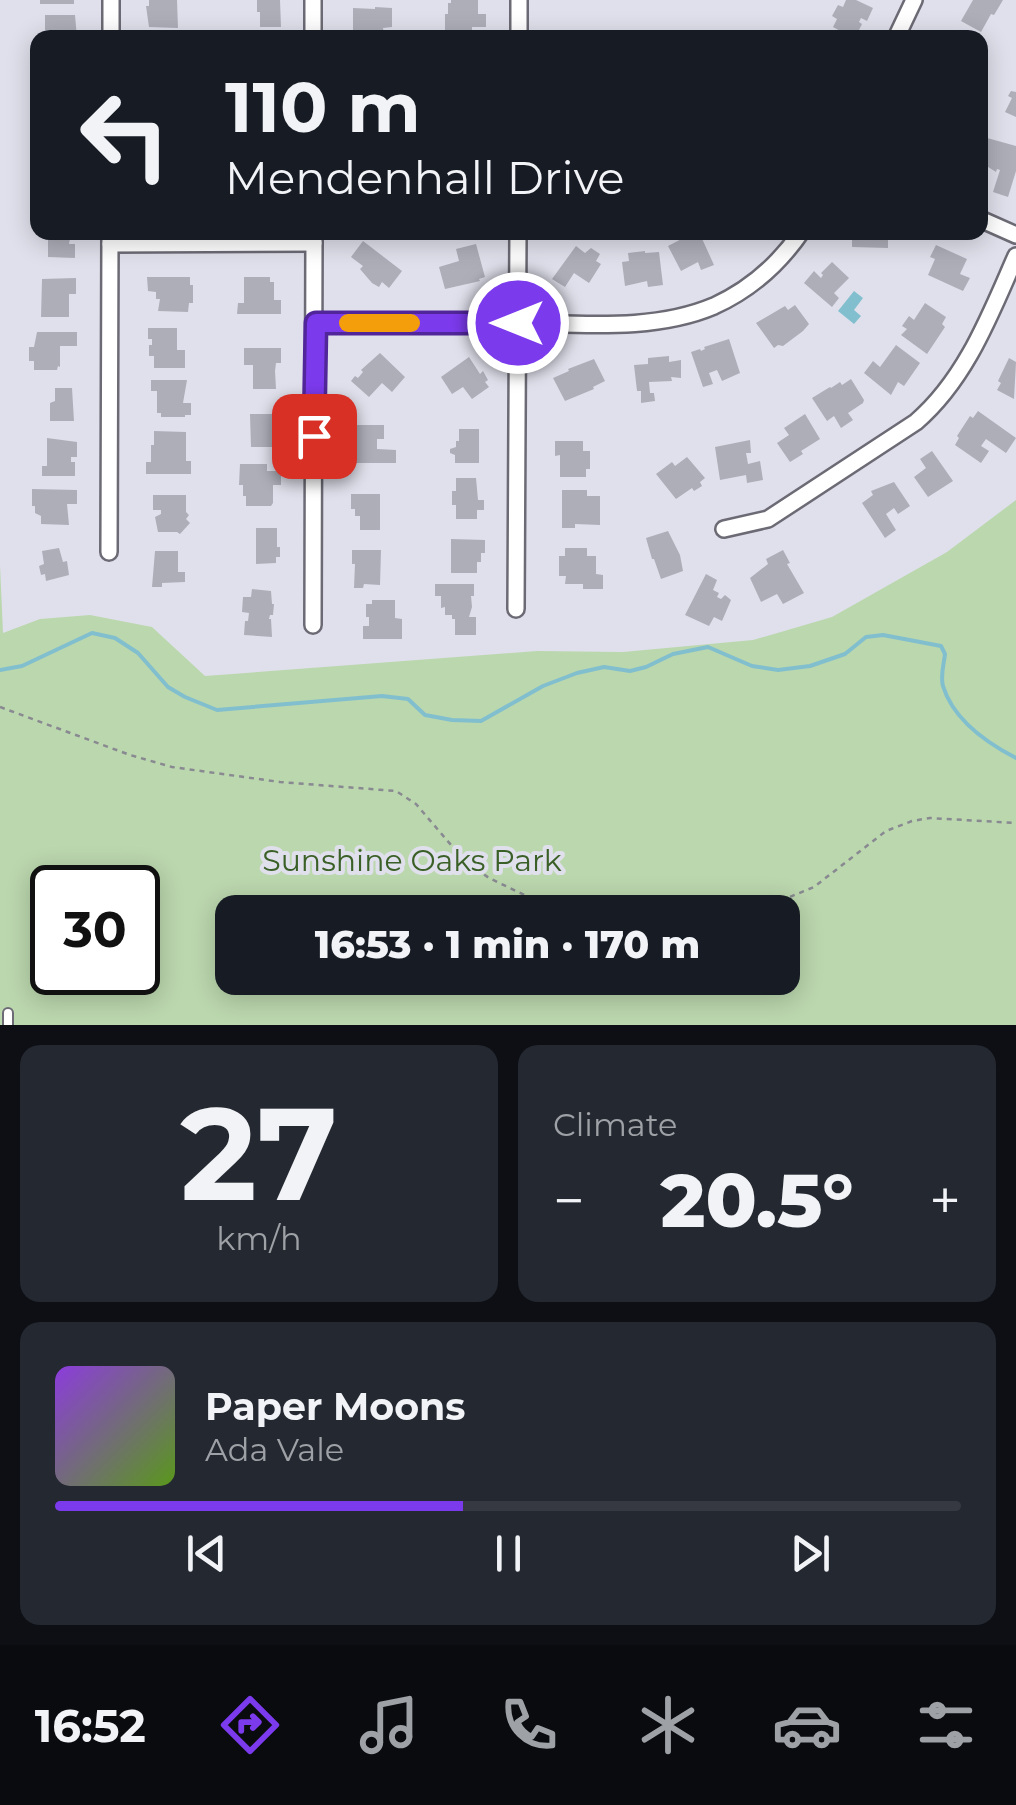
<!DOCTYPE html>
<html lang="en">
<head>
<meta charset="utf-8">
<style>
	:root { --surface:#171b24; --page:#242831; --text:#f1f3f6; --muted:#9ea1a6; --line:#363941; --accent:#7c3aed }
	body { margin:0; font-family:Montserrat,sans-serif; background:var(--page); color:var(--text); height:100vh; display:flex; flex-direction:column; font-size:38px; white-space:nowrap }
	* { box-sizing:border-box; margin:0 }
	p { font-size:32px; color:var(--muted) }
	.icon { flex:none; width:55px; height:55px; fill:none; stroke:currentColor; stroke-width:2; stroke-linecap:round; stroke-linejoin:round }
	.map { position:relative; height:1025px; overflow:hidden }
	.drawer { display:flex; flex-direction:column; gap:20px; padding:20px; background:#0d0f14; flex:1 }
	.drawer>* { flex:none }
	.guide { position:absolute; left:30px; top:30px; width:958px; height:210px; border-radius:20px; box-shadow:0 5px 25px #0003; background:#171b24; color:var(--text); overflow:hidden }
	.speed { position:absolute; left:30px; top:865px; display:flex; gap:20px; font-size:50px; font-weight:700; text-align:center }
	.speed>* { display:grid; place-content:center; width:130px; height:130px; border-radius:50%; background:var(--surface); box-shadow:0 5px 25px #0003; line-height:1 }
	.speed .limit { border:5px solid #111; border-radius:15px; background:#fff; color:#111 }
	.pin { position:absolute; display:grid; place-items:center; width:85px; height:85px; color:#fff; margin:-42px; border-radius:20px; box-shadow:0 5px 15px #0006 }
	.me { position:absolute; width:110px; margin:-55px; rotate:270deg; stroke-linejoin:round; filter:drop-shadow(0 0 8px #0008) }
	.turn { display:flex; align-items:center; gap:35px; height:210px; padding:0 30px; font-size:45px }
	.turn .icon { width:130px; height:130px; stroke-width:2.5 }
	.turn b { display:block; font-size:70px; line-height:85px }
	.big { font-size:75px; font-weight:800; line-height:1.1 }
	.drawer .card { flex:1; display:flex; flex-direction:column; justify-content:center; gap:15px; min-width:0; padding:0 35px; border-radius:20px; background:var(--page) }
	.drawer .dial { align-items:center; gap:0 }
	.dial b { font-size:130px; line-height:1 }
	.song { display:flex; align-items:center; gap:30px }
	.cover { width:120px; height:120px; border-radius:15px; background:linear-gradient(135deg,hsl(270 70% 55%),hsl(90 70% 35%)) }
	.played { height:10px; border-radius:5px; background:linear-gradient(90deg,var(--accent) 45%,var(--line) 45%) }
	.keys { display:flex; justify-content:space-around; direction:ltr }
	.heat { display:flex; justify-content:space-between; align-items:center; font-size:55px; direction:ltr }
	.drawer .tiles { flex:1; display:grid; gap:20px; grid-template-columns:1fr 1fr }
	.card:last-child { grid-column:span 2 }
	.trip { position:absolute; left:215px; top:895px; width:585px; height:100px; border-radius:20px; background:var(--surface); box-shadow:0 5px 25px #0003; font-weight:800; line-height:100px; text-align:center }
	.dock { display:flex; height:160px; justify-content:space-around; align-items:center; background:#090b0e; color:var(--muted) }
	.dock .icon { width:70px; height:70px }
	.dock .active { color:var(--accent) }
	.dock b { font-size:45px; color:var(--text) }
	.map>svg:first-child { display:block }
	.green { fill:#bbd7ae; fill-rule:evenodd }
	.water { fill:#82bfce }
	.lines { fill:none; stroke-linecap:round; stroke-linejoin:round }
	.stream { stroke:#82bfce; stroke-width:4 }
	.building { fill:#aeaeb9 }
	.lane-casing { stroke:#6c6b75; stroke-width:12 }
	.street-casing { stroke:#6c6b75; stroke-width:20 }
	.path { stroke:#898991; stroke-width:2.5; stroke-dasharray:5 5; stroke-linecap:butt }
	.lane { stroke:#fff; stroke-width:8 }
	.street { stroke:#fff; stroke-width:15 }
	.route-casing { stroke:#51269a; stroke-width:25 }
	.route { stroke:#7c3aed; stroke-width:18 }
	.slow { stroke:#f59e0b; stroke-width:18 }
	.labels { text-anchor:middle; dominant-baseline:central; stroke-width:8; stroke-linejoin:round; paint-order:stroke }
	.park-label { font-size:30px; fill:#3a6027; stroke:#e0e0ec }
</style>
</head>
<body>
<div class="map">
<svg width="1016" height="1025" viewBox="0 0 1016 1025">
	<rect width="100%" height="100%" fill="#e0e0ec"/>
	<path class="green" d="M1016,500V1025H0V565L3,633L40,619L90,615L152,627L205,676L537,651L623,652L753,640L832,617L947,552ZM52,888H138V972H52ZM232,912H782V978H232Z"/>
	<polygon class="water" points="854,291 863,298 854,310 861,316 854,324 838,311"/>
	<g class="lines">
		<path class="stream" d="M0,670L22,666L92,633L115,638L138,653L168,687L185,697L217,710L382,696L408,699L425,715L452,720L481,721L543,686L577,673L604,667L630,671L646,667L673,654L708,647L752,666L778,670L810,666L845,654L866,637L883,635L941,646L945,654C944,664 940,676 943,686C953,719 987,743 1016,758"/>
	</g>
	<g class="building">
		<rect x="40" y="0" width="34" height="4"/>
		<polygon points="149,0 177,0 178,28 149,27 146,6 149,6"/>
		<polygon points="257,0 280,0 281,27 260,27 260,12 257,12"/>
		<polygon points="451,0 478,0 478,14 486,14 486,27 472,27 472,35 445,35 445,14 448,14 448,3 451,3"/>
		<polygon points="846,0 856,0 873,8 867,21 861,18 859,22 862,24 859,30 863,31 860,38 853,38 833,27 837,19 832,16 838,5 843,7"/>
		<polygon points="973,0 1003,0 994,15 991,14 981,32 961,21"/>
		<polygon points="375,7 392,8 392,27 383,28 385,38 353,38 353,8 375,9"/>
		<polygon points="45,15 75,15 77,38 55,38 53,30 45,30"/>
		<polygon points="1011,91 1016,92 1016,117 1005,112 1012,98 1008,96"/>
		<polygon points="980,136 1016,146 1016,171 1008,197 993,192 1000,170 997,169 996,172 985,165 983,170 980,169"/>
		<polygon points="48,232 71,233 69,244 75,244 75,258 48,257"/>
		<polygon points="695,232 699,232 714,265 701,270 698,262 681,271 668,246"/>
		<polygon points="852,232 888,232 888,248 852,247"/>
		<polygon points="363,241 402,271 389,288 382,282 379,287 372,283 360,269 363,266 351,257"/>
		<polygon points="476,244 485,277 479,279 480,281 445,289 439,267 459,261 456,249"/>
		<polygon points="936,245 967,259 960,274 970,278 963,291 928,275 935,259 930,257"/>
		<polygon points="576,246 585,253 591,248 600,254 596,261 601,264 589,283 574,273 565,287 552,279"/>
		<polygon points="645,251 645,253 659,252 663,285 648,287 647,281 625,286 622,262 629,261 628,253"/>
		<polygon points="832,262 849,278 834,293 839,298 832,307 804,283 814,271 821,278 823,275 821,273"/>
		<polygon points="147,277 190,277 190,285 193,285 193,303 189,303 188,312 158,311 160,299 156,299 156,292 148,291"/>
		<polygon points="244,277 270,277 270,282 274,282 274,300 281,300 281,314 237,314 238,303 244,303"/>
		<polygon points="76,278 76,294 69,294 69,317 41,317 42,279"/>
		<polygon points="925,303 946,317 942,324 945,327 927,354 901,335 907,329 902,326 909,316 914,320"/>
		<polygon points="795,305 809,324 803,331 783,346 778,345 774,348 756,323 785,306 788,310"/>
		<polygon points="148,328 177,328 177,350 185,350 185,368 154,368 154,356 149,356 149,345 152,345 152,339 148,339"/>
		<polygon points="37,332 77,332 77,346 60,346 60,367 58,366 57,370 34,370 34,361 29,361 29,347 34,347"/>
		<polygon points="729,339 740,373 722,381 717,370 709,373 713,384 703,387 691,352 700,349 701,351 705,349 704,347"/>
		<polygon points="896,345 920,363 904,386 898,382 891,395 864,373 873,361 880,367"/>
		<polygon points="244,348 281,348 281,363 276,363 275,371 276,389 253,389 253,365 244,365"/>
		<polygon points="380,353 405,377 392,392 382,383 369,397 351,381 355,376 358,378 363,372 361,370"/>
		<polygon points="669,356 669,362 681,360 681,378 671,377 672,381 649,382 650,393 654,393 655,401 641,403 641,391 637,391 634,365 648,364 648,358"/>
		<polygon points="469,357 480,374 483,371 488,380 485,382 489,387 472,399 463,387 452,394 441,377"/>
		<polygon points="1009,358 1016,362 1014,399 997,390 1001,383 998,381"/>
		<polygon points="594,359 605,381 593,387 594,389 565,401 553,378 569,371 568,369"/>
		<polygon points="851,379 864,400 863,403 848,413 853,420 841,428 834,416 827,421 812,398 830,387 831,388 840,382 842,385"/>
		<polygon points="151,380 187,380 183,403 191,403 191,415 185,415 185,417 161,417 161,413 157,413 157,391 151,391"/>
		<polygon points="55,388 72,388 74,421 50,421 50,403 55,401"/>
		<polygon points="978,411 1016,438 1006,453 986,439 981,446 989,451 981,463 955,445 959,438 957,436 970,416 973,418"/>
		<polygon points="250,414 281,414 281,429 275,429 272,447 251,447"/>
		<polygon points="805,414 820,439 801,451 803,454 790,462 777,443 789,435 784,428"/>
		<polygon points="355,425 384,425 384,439 377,439 377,449 396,450 396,463 355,463 353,449 351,449"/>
		<polygon points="459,429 479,429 479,463 455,463 455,455 450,453 450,449 456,447 456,441 459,441"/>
		<polygon points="154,431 186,432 186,461 191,461 191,474 146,474 146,462 151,462 151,445 154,445"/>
		<polygon points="47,438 77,442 77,457 71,457 71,462 75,462 75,476 42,476 42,466 47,466"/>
		<polygon points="750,440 751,453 746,453 748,464 760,461 763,480 747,483 746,475 720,480 715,447"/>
		<polygon points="555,441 583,441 583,451 590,451 590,469 586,469 586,477 560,477 560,455 555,456"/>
		<polygon points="932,451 953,481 928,497 914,477 926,468 920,459"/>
		<polygon points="687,457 705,478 700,482 702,486 694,491 692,488 676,499 656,474 672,462 675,466"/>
		<polygon points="240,464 267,464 267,471 281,471 281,485 273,485 273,503 271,506 246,506 246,496 243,496 243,485 239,485"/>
		<polygon points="456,478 476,478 478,500 484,500 484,510 477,510 477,519 456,519 456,505 452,505 452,491 456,491"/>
		<polygon points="894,482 910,506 898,514 894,508 886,514 896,530 885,538 862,503 873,495 871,491"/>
		<polygon points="32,489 77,490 77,504 67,504 69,525 41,524 41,516 35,513 35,506 32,506"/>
		<polygon points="562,490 587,490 587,496 600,496 600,525 575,524 575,528 562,528"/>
		<polygon points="351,494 380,494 380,530 360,530 360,516 355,516 355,509 351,509"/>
		<polygon points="153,495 186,495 186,512 189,515 186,519 190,523 180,534 177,532 158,532 155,517 161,514 161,510 153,510"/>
		<polygon points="256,528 277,528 277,547 280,547 280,557 276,557 276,563 256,564"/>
		<polygon points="668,531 680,555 683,571 661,579 654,559 652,559 646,538"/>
		<polygon points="451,539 485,540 485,553 481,553 481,562 477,562 477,573 451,573"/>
		<polygon points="59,548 63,562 67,561 69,575 46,581 45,574 41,575 39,566 44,564 42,551"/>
		<polygon points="565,548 587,548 587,556 596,556 596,574 603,575 603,589 583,589 583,584 565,584 566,576 559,576 559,556 565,556"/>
		<polygon points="352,550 381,550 380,585 364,584 363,588 354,588 355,564 352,564"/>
		<polygon points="783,550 790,563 787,564 804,593 783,604 777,594 761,602 750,578 768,564 766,559"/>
		<polygon points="155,551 178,551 178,572 185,572 185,582 162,583 162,587 152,587"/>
		<polygon points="706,574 717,580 713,590 719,593 717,597 721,599 725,595 731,600 722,621 714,617 709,626 685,615"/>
		<polygon points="435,584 474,584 474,596 471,596 472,607 469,617 476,617 476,635 455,635 455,619 452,619 452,615 445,615 445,607 441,608 441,596 435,596"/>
		<polygon points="252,589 271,591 272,604 274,604 273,615 270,615 269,619 271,619 272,637 244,635 245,621 248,621 249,613 242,612 243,597 251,597"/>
		<polygon points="372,600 395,600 395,618 402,619 402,639 363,639 363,626 369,626 369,617 366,617 366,604 372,604"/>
		<polygon points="34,941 52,942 52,972 83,972 83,984 71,984 71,988 42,988 42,985 33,985 33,963 36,963 36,960 33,960"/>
	</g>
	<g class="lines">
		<g class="lane-casing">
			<polyline id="lane" points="8,1025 8,1013"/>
		</g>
		<g class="street-casing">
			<g id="street">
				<polyline points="313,0 313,38"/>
				<polyline points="111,38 111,0"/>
				<polyline points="519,38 519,0"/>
				<polyline points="896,38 914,0"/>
				<polyline points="980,219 1016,235"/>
				<polyline points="110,244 314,243"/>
				<path d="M315,323C385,323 454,323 523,323C585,324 655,331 714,306C749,290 779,264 801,232"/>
				<path d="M724,529L768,519L916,422C966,379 990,315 1016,256"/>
				<polyline points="109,552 110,232"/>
				<polyline points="516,609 518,232"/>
				<polyline points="313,625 314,232"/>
			</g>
		</g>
		<g class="path">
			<polyline points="0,707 130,755 172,767 280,782 396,791 416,804 463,859 489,878 560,912"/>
			<polyline points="753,912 814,887 886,831 912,821 930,818 1016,823"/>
		</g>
		<use href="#lane" class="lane"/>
		<use href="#street" class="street"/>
	</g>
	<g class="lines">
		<g class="route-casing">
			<polyline id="route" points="314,436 316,323 518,323"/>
		</g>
		<use href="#route" class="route"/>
		<polyline class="slow" points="348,323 411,323"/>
	</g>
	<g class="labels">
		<g class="park-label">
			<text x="412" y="860">Sunshine Oaks Park</text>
		</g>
	</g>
</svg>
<div class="speed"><div class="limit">30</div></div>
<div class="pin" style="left:314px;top:436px;background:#d93025"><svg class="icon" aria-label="arrive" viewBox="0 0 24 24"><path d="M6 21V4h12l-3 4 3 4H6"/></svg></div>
<svg class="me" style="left:518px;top:323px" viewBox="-20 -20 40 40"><circle r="17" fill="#7c3aed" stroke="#fff" stroke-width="3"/><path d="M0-11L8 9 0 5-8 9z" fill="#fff"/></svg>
<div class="trip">16:53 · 1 min · 170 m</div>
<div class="guide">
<div class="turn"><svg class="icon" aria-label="left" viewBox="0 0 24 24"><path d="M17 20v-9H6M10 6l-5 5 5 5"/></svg><div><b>110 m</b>Mendenhall Drive</div></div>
</div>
</div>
<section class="drawer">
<div class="tiles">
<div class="card dial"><b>27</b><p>km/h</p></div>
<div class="card"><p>Climate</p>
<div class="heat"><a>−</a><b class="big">20.5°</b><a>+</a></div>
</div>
<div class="card">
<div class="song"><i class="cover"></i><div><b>Paper Moons</b><p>Ada Vale</p></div></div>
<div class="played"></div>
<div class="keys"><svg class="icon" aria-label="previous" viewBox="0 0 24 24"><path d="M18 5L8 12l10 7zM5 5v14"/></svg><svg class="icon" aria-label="pause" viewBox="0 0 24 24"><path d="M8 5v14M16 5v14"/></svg><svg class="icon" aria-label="next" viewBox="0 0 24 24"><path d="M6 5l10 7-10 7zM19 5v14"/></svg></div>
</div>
</div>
</section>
<nav class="dock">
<b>16:52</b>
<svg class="icon active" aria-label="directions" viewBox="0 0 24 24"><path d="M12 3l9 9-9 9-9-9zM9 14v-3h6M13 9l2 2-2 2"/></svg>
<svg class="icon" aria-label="music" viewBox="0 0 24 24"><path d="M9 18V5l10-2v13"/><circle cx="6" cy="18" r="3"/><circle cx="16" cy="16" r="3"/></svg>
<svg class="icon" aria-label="phone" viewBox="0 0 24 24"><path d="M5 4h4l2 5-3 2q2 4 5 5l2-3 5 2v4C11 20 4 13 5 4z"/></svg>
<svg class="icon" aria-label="climate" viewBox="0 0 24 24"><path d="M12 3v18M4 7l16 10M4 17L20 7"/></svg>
<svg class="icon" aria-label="car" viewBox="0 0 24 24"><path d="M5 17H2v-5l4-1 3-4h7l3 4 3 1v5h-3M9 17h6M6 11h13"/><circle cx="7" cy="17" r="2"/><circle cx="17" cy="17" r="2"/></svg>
<svg class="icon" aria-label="filters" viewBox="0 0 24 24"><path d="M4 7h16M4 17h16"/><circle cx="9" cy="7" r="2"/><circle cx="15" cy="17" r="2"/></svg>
</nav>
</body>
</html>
